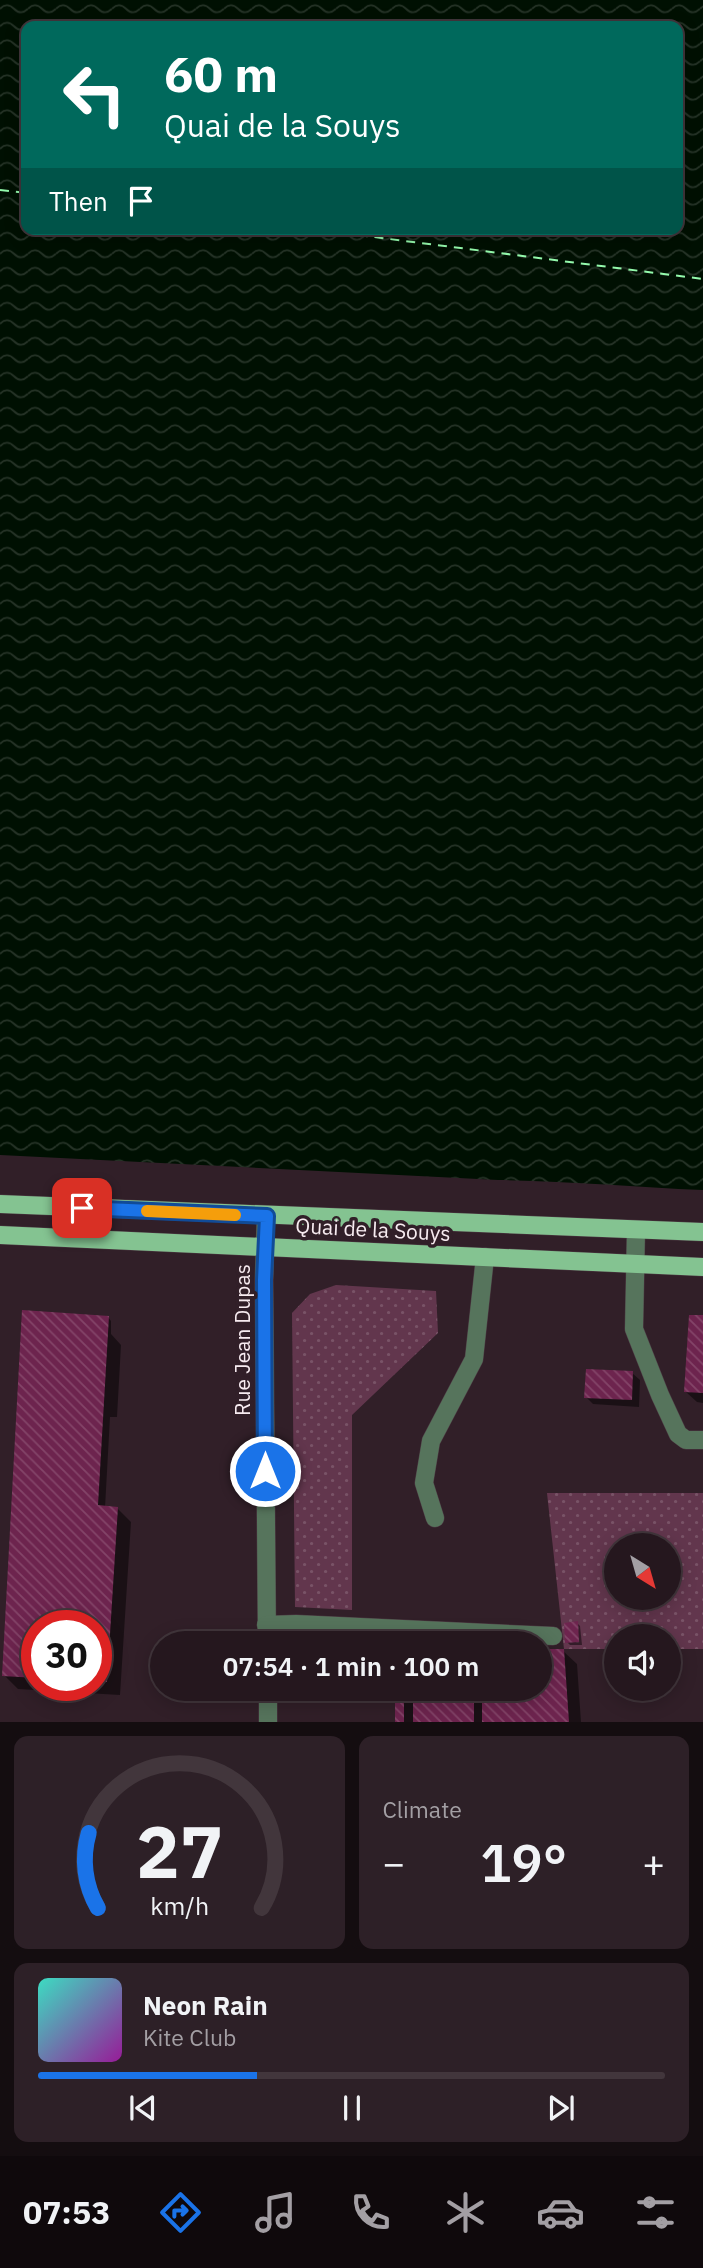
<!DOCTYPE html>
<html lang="en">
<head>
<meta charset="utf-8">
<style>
	:root { --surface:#25171e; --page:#2d2027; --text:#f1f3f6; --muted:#a39fa4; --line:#42363c; --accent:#1a73e8 }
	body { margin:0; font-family:"IBM Plex Sans",sans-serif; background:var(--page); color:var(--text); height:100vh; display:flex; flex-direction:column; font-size:26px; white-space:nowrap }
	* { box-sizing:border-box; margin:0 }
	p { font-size:23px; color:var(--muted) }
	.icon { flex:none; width:38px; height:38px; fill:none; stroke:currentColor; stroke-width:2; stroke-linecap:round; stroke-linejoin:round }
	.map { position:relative; height:1722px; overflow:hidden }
	.side { display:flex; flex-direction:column; gap:14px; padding:14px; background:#140d10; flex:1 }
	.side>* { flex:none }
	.guide { position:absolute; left:21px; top:21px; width:662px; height:214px; border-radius:14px; box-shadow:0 4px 18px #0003,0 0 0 2px var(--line); background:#00695c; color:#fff; overflow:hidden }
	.needle { width:46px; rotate:143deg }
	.fabs { position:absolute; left:604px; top:1533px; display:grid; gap:14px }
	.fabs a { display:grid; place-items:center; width:77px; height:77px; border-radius:50%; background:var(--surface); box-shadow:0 4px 18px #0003,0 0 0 2px var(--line); font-size:35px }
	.speed { position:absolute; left:21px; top:1610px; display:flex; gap:14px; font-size:35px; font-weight:700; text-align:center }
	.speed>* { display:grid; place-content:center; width:91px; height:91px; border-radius:50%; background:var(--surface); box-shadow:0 4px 18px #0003,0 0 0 2px var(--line); line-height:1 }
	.speed .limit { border:10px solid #d22; background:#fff; color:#111 }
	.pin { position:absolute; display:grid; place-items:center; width:60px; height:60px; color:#fff; margin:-30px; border-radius:14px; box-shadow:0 4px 10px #0006 }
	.me { position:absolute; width:77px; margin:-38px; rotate:0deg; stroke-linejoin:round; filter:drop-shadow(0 0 5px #0008) }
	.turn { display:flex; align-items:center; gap:24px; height:147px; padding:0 28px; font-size:32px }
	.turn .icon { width:91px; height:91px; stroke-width:2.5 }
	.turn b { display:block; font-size:49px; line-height:60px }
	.then { display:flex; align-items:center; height:66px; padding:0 28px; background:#0003; gap:14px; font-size:26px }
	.big { font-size:52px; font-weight:600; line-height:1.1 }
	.side .card { flex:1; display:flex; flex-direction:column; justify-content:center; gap:10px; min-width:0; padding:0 24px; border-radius:14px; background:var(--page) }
	.side .dial { align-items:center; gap:0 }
	.dial svg { height:182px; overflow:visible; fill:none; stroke:var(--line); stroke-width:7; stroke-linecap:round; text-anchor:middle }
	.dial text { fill:var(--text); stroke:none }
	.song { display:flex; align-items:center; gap:21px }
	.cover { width:84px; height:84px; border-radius:10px; background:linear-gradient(135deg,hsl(170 70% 55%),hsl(300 70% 35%)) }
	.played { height:7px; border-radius:4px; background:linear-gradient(90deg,var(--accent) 35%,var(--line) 35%) }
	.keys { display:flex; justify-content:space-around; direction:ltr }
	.heat { display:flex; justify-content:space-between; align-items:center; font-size:38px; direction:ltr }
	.side .tiles { flex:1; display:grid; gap:14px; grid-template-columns:1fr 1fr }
	.card:last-child { grid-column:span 2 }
	.trip { position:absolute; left:150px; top:1631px; width:402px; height:70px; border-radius:35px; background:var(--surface); box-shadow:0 4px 18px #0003,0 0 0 2px var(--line); font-weight:600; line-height:70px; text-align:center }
	.tabs { display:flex; height:112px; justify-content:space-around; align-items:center; background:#0f090c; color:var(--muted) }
	.tabs .icon { width:49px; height:49px }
	.tabs .on { color:var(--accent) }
	.tabs b { font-size:32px; color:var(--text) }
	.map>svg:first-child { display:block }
	.green { fill:url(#green-dots); fill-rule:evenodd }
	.water { fill:url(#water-waves); fill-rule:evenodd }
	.shadow { fill:#0007; fill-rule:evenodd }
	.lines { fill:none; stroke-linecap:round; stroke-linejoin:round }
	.ferry { stroke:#94faac; stroke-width:2; stroke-dasharray:9 7; stroke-linecap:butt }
	.building { fill:url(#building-back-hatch) }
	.minor-casing { stroke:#4d3c44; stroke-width:19 }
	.major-casing { stroke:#4d3c44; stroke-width:19 }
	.minor { stroke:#56745c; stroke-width:18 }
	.major { stroke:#84c391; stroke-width:18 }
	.route-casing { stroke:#114b97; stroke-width:18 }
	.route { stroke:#1a73e8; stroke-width:12 }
	.slow { stroke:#f59e0b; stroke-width:12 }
	.labels { text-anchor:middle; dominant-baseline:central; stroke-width:7; stroke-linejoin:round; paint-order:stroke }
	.street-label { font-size:21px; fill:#f7ebf0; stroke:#311f28 }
</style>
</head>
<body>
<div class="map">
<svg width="703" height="1722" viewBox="0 0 703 1722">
	<defs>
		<pattern id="green-dots" width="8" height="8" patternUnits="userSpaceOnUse" patternTransform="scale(1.75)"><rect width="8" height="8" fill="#62364d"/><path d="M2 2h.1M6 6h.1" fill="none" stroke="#795367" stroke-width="1.8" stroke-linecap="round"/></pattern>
		<pattern id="water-waves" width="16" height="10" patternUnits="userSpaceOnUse" patternTransform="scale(1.75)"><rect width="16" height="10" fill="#001002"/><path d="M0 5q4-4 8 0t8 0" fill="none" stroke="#263327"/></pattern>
		<pattern id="building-back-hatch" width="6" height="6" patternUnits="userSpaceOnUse" patternTransform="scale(1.75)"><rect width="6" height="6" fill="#6d244e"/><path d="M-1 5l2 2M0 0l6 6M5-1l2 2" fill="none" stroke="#834468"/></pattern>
	</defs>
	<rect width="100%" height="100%" fill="#311f28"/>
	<g class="green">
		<polygon points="336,1285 436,1291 438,1333 352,1415 352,1610 295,1607 292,1313 310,1294"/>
		<path d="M547,1493H703V1649H669L668,1636H616V1649H564ZM616,1545H668V1598H616Z"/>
	</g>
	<path class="water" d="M0,0H703V1190C634,1187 566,1181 498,1180L0,1155ZM26,26H677V229H26Z"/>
	<g class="shadow">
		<path d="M108,1317L111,1321V1334L121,1345L117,1417H110L105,1508H117L131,1522L120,1695L18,1689L4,1675ZM37,1626H96V1685H37Z"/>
		<polygon points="703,1317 703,1403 697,1402 686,1392"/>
		<polygon points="632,1373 640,1380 639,1407 593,1404 586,1397"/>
		<polygon points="577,1623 580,1626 582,1645 570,1645 567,1642"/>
		<polygon points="541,1651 563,1651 577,1664 581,1722 397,1722 397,1689 541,1689"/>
	</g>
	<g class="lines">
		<g class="ferry">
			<polyline points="0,190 26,193"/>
			<polyline points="311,229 703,279"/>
		</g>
	</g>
	<g class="building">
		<polygon points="22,1310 109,1316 98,1505 118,1507 107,1682 96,1682 96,1626 37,1626 37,1678 2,1676"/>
		<polygon points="689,1315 703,1315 703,1393 684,1392"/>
		<polygon points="586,1369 633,1371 632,1400 584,1398"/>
		<polygon points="578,1621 579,1642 565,1643 564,1623"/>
		<rect x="399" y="1641" width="94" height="2"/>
		<polygon points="541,1649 564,1649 569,1722 482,1722 482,1689 541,1689"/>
		<rect x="395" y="1689" width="9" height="33"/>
		<rect x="413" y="1689" width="61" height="33"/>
	</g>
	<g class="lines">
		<g class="minor-casing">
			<g id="minor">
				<polyline points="266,1216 264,1280 267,1643"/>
				<polyline points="636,1230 634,1329 660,1395 678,1434 686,1440 703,1440"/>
				<polyline points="435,1518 424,1483 431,1441 474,1359 485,1257"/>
				<polyline points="266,1625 296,1624 553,1636"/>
				<polyline points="268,1689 268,1722"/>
			</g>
		</g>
		<g class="major-casing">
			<g id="major">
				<polyline points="0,1204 703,1232"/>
				<polyline points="0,1235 703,1267"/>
			</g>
		</g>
		<use href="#minor" class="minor"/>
		<use href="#major" class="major"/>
	</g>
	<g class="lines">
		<g class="route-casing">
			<polyline id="route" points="82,1208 267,1216 264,1280 265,1471"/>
		</g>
		<use href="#route" class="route"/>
		<polyline class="slow" points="147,1211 235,1215"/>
	</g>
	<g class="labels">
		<g class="street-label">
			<text transform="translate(373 1229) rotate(3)">Quai de la Souys</text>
			<text transform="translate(242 1340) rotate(-90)">Rue Jean Dupas</text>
		</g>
	</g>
</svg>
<div class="fabs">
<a><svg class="needle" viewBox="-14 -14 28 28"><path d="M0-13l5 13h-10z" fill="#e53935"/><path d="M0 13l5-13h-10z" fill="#a39fa4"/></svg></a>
<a><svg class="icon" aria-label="sound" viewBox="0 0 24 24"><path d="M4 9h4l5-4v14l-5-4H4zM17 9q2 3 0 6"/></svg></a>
</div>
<div class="speed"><div class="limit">30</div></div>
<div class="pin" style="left:82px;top:1208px;background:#d93025"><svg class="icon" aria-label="arrive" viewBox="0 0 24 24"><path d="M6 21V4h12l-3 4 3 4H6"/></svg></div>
<svg class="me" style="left:265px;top:1471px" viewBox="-20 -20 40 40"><circle r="17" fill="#1a73e8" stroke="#fff" stroke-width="3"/><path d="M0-11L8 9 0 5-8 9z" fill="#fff"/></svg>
<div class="trip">07:54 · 1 min · 100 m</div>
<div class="guide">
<div class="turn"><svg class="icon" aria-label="left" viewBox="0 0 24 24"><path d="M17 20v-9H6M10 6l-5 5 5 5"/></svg><div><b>60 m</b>Quai de la Souys</div></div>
<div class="then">Then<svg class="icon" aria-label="arrive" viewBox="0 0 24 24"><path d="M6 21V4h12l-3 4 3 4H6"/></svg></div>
</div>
</div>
<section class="side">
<div class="tiles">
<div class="card dial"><svg viewBox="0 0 100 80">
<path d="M14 69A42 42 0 1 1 86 69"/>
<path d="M14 69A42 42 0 0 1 10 36" stroke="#1a73e8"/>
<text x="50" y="56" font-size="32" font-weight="700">27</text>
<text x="50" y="72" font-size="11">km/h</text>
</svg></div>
<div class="card"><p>Climate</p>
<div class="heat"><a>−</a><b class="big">19°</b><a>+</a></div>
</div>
<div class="card">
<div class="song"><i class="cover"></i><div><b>Neon Rain</b><p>Kite Club</p></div></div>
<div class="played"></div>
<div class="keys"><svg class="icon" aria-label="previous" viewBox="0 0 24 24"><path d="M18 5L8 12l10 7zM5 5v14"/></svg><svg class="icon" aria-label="pause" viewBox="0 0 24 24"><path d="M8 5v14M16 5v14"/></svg><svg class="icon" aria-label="next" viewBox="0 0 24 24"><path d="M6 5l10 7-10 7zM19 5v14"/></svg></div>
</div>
</div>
</section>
<nav class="tabs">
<b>07:53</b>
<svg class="icon on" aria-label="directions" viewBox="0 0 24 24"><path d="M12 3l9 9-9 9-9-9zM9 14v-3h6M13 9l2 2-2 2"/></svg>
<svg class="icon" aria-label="music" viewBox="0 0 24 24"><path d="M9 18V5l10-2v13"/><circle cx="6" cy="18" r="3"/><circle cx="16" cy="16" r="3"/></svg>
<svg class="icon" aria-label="phone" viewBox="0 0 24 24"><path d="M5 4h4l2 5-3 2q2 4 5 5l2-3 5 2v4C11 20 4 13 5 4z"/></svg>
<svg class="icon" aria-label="climate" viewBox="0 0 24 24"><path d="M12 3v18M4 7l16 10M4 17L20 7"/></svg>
<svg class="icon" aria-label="car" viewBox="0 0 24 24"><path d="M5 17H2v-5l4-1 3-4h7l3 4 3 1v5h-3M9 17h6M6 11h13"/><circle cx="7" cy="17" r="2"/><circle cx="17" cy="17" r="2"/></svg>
<svg class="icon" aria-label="filters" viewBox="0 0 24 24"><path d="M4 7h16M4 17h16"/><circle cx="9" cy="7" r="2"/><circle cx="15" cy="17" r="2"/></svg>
</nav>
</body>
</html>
